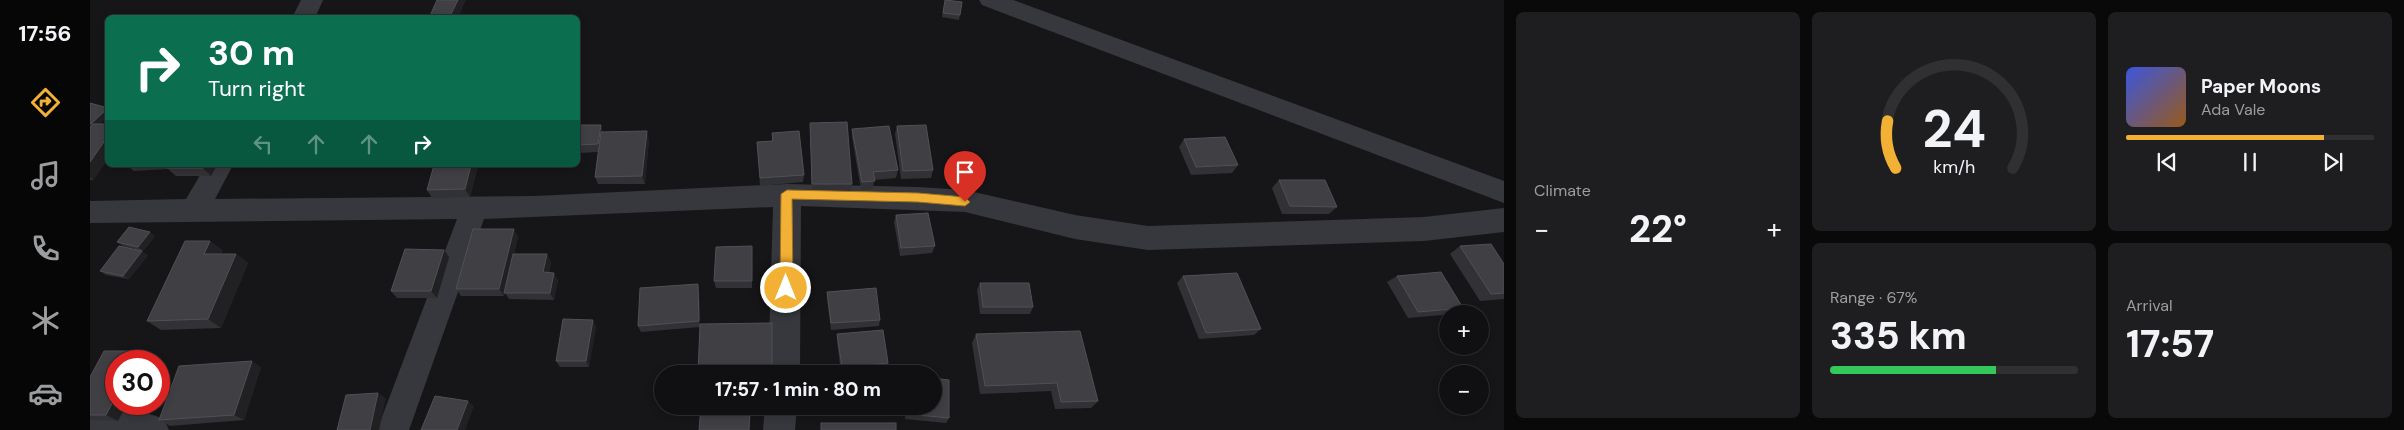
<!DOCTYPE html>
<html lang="en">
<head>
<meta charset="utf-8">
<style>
	:root { --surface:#101012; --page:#1e1e20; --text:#f1f3f6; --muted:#9c9d9f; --line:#303032; --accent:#f2b134 }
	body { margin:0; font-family:"DM Sans",sans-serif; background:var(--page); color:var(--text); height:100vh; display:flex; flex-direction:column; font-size:19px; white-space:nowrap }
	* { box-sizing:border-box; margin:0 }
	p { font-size:16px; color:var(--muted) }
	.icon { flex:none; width:28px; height:28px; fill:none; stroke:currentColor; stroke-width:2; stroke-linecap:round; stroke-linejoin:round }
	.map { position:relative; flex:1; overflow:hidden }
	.sheet { display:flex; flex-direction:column; gap:12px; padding:12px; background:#09090a; width:900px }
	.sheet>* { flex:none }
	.hud { position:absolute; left:15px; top:15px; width:475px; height:152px; border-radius:8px; box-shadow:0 2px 8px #0003,0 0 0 1px var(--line); background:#0b6e4f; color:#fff; overflow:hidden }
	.controls { position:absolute; left:1349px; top:305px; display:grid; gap:10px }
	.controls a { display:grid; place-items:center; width:50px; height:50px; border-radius:50%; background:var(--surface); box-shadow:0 2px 8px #0003,0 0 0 1px var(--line); font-size:25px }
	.speed { position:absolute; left:15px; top:350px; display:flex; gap:10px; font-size:25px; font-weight:700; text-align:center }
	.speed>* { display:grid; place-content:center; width:65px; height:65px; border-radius:50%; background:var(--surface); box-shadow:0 2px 8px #0003,0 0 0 1px var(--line); line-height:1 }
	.speed .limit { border:8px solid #d22; background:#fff; color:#111 }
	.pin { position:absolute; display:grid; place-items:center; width:42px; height:42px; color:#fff; margin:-51px -21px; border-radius:50% 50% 50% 0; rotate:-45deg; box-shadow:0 0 5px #0007 }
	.pin .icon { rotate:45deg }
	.me { position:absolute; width:55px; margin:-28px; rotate:0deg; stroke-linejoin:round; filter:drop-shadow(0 0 4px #0008) }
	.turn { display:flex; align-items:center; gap:18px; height:105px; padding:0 20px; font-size:22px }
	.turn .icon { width:65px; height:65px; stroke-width:2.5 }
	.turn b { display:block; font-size:35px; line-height:42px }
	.lanes { display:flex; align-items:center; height:48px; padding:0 20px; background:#0003; justify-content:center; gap:25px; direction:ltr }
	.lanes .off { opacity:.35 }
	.big { font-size:38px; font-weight:800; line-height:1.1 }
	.sheet .widget { flex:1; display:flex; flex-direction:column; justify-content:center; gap:8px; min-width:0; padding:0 18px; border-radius:8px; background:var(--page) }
	.sheet .dial { align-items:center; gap:0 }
	.dial svg { height:130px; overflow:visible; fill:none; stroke:var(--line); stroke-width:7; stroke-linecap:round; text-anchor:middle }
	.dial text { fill:var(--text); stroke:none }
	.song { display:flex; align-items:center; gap:15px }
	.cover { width:60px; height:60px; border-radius:8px; background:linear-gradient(135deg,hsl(230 70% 55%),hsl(30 70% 35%)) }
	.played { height:5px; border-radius:2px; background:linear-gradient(90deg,var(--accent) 80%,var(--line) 80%) }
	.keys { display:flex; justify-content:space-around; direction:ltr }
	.heat { display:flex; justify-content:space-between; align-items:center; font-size:28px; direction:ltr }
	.charge { height:8px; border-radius:4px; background:linear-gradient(90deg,#34c759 67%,var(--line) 0) }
	.sheet .tiles { flex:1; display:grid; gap:12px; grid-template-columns:repeat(3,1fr) }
	.widget:first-child { grid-row:span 2 }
	.trip { position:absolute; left:564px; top:365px; width:288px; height:50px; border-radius:25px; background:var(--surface); box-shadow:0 2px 8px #0003,0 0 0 1px var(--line); font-weight:800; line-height:50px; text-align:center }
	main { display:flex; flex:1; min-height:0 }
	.menu { display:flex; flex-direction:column; width:90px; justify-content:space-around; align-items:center; background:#060607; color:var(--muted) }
	.menu .icon { width:35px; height:35px }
	.menu .active { color:var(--accent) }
	.menu b { font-size:22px; color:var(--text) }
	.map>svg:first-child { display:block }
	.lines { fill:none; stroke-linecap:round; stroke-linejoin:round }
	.minor { fill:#37383d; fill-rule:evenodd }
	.wall { fill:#323236 }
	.shaded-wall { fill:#212124 }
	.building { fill:#3f3f44; stroke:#4f5156 }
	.route { fill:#f2b134; stroke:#9d7322 }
</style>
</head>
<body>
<main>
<nav class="menu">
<b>17:56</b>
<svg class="icon active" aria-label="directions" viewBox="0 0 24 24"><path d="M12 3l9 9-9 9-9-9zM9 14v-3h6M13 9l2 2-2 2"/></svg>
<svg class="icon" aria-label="music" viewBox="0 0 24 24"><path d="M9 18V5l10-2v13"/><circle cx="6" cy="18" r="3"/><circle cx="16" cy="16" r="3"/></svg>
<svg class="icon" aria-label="phone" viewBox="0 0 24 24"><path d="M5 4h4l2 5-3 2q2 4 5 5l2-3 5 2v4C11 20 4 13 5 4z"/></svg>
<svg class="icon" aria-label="climate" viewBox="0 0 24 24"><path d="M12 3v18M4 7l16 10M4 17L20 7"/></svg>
<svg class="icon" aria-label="car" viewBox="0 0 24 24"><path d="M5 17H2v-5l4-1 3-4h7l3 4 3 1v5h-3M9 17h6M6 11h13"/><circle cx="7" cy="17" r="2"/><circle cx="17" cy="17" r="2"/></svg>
</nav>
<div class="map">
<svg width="1414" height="430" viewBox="0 0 1414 430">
	<rect width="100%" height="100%" fill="#161618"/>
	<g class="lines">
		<g class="minor">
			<polygon points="211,0 233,0 225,18 202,18"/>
			<polygon points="889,0 923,0 1414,181 1414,203 892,5"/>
			<polygon points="116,165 143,165 125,199 445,196 697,184 828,187 875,190 985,215 1058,226 1334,217 1414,208 1414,232 1334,241 1058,250 985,239 875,212 711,206 710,374 678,374 683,207 394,219 319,430 287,430 367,219 0,223 0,201 96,199"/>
			<polygon points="675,406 707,406 705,430 673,430"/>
			<path d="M0,409C25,409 51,409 74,419L79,430H0Z"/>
		</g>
	</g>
	<g class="wall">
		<polygon points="855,0 872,2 869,20 852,17"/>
		<polygon points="0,103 10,124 18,124 18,159 3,180 0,180 0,128 1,127 0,126"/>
		<polygon points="720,123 762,184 761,192 722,192"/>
		<polygon points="488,125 513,132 559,139 555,184 508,184 505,177 508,152 488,153"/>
		<polygon points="807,126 843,170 841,178 811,179 805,134"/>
		<polygon points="762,129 808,170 806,178 784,180 783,189 771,190 762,137"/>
		<polygon points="682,133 714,175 713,182 670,186 667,142 682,141"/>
		<polygon points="1094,139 1148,165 1142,173 1101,175 1089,147"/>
		<polygon points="36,165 127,165 121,176 86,176 78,169 44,171"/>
		<polygon points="388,165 380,197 342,198 337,190"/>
		<polygon points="457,165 474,165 474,167 458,167"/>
		<polygon points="1189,180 1247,207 1239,214 1192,214 1182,188"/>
		<polygon points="806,215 845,246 842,253 810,256 804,222"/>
		<polygon points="65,236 53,251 33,246 27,242"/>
		<polygon points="428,236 424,254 461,261 459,273 468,280 464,300 419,299 415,293 414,296 371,296 366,289"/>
		<polygon points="120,241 133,251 131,254 146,254 158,263 131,328 71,330 57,321"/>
		<polygon points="662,246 662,288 626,288 624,281"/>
		<polygon points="1370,246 1414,264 1414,299 1390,301 1360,254"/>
		<polygon points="354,250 359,257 347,298 307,298 301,291"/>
		<polygon points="58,255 39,279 16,275 10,271"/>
		<polygon points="1093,276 1171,329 1164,335 1109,339 1087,283"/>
		<polygon points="1307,276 1373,308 1363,314 1318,318 1297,282"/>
		<polygon points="890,283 943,307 940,314 890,314 887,290"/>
		<polygon points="609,290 610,326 683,332 610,327 551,332 548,326"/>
		<polygon points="737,292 790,320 789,326 741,330 737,298"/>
		<polygon points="506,326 499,367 470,367 466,361"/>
		<polygon points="747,334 798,363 797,369 751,373 747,341"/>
		<polygon points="886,334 1008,401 1001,408 965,409 961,391 890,394 882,343"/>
		<polygon points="49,351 60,357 28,421 0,420 0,377"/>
		<polygon points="171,367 154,420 80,426 69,420"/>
		<polygon points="816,406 842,406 859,418 856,423 815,419"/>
	</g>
	<g class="shaded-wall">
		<polygon points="368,0 376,0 368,18 359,18"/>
		<polygon points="18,108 18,117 6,128 1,124"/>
		<polygon points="511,125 514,133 511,152 508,144"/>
		<polygon points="557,131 559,139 555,184 552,176"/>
		<polygon points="18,136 18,159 3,180 0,177 0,162"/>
		<polygon points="114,165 127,165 121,176 113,168"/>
		<polygon points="381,165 388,165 380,197 375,189"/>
		<polygon points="424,229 428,236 414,296 409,289"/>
		<polygon points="60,232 65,236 53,251 48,247"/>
		<polygon points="120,241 133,251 127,264 114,254"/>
		<polygon points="354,250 359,257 347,298 341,291"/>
		<polygon points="52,251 58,255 39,279 33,276"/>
		<polygon points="146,254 158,263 131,328 118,319"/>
		<polygon points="457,254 461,261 457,279 453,272"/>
		<polygon points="464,273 468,280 464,300 460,293"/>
		<polygon points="608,284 609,290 610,327 609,321"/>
		<polygon points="503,320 506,326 499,367 496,361"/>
		<polygon points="49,351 60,357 58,361 44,361"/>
		<polygon points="162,361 171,367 154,420 144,415"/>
		<polygon points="288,393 296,398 289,430 280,430"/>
		<polygon points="26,396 26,404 37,404 28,421 16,415"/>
		<polygon points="378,401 384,406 375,430 367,430"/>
		<polygon points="660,407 661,412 660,430 659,430"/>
	</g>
	<g class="building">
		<polygon points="347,0 368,0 359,18 339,18"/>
		<polygon points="855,0 872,2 870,15 853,13"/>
		<polygon points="0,103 18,108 1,124 0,123"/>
		<polygon points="757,122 762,184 722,184 720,123"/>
		<polygon points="3,124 18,124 18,136 0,162 0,128"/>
		<polygon points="488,125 511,125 508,144 488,145"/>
		<polygon points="836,125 843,170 813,171 807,126"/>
		<polygon points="799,126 808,170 783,172 785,181 772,182 762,129"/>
		<polygon points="557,131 552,176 505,177 511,132"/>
		<polygon points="709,131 714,175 670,178 667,142 683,141 682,133"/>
		<polygon points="1135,137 1148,165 1106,167 1094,139"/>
		<polygon points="79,165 114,165 113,168 77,168"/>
		<polygon points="344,165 381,165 375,189 337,190"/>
		<polygon points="1189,180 1235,180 1247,207 1200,206"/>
		<polygon points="838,213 845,246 811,248 806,215"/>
		<polygon points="39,227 60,232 48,247 27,242"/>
		<polygon points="383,229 424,229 409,289 366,289"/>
		<polygon points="95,241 120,241 114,254 146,254 118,319 57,321"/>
		<polygon points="1401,244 1414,264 1414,293 1401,294 1370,246"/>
		<polygon points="29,246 52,251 33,276 10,271"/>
		<polygon points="662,246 662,281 624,281 626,247"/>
		<polygon points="315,249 354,250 341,291 301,291"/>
		<polygon points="423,254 457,254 453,272 464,273 460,293 414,293"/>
		<polygon points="1351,272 1373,308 1328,312 1307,276"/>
		<polygon points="1147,273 1171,329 1116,333 1093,276"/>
		<polygon points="890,283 939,283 943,307 893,307"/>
		<polygon points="608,284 609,321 548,326 550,288"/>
		<polygon points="786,288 790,320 741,323 737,292"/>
		<polygon points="473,319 503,320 496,361 466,361"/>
		<polygon points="682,323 682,374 608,374 610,324"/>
		<polygon points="793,330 798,363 752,367 747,334"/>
		<polygon points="990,331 1008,401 971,402 967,383 895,386 886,334"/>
		<polygon points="14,351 49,351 44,361 26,361 26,396 16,415 0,415 0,377"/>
		<polygon points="162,361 144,415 69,420 89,366"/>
		<polygon points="842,378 859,380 859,418 817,414 818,406 842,406"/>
		<polygon points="288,393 280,430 247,430 256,395"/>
		<polygon points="345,396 378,401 367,430 331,430"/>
		<polygon points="611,406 660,407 659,430 609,430"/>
		<rect x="731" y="423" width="75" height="7"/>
	</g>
	<polygon class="route" points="697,190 828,193 875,197 880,202 875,206 828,202 702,199 703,288 696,293 690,288 691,194"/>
</svg>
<div class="controls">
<a>+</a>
<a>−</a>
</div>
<div class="speed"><div class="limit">30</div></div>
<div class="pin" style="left:875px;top:202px;background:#d93025"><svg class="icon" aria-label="arrive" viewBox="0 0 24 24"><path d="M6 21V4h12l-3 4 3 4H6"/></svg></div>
<svg class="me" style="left:696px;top:288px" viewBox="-20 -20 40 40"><circle r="17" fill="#f2b134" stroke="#fff" stroke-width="3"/><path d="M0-11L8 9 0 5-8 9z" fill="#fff"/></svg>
<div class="trip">17:57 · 1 min · 80 m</div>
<div class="hud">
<div class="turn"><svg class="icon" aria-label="right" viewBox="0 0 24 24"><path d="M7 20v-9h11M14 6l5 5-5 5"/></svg><div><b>30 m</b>Turn right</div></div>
<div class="lanes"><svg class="icon off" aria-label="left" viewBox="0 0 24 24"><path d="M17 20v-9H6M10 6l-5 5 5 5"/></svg><svg class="icon off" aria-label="ahead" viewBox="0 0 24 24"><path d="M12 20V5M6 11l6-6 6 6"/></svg><svg class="icon off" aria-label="ahead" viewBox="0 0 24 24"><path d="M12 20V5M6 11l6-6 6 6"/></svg><svg class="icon" aria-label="right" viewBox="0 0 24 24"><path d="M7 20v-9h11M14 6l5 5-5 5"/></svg></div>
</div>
</div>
<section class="sheet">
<div class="tiles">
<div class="widget"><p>Climate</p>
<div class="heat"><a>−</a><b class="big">22°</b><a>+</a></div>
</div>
<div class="widget dial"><svg viewBox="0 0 100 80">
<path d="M14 69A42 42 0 1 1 86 69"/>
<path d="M14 69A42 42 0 0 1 9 40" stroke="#f2b134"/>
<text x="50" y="56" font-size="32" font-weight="700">24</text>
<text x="50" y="72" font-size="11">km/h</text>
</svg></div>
<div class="widget">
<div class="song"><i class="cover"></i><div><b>Paper Moons</b><p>Ada Vale</p></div></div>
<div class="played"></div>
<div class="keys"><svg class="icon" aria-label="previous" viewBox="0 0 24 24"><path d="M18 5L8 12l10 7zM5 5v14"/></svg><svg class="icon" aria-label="pause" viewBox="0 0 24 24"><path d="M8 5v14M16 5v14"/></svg><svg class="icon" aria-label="next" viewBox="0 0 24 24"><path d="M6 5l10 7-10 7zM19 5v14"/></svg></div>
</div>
<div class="widget"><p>Range · 67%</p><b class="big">335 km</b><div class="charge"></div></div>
<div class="widget"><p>Arrival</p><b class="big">17:57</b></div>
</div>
</section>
</main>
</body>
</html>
